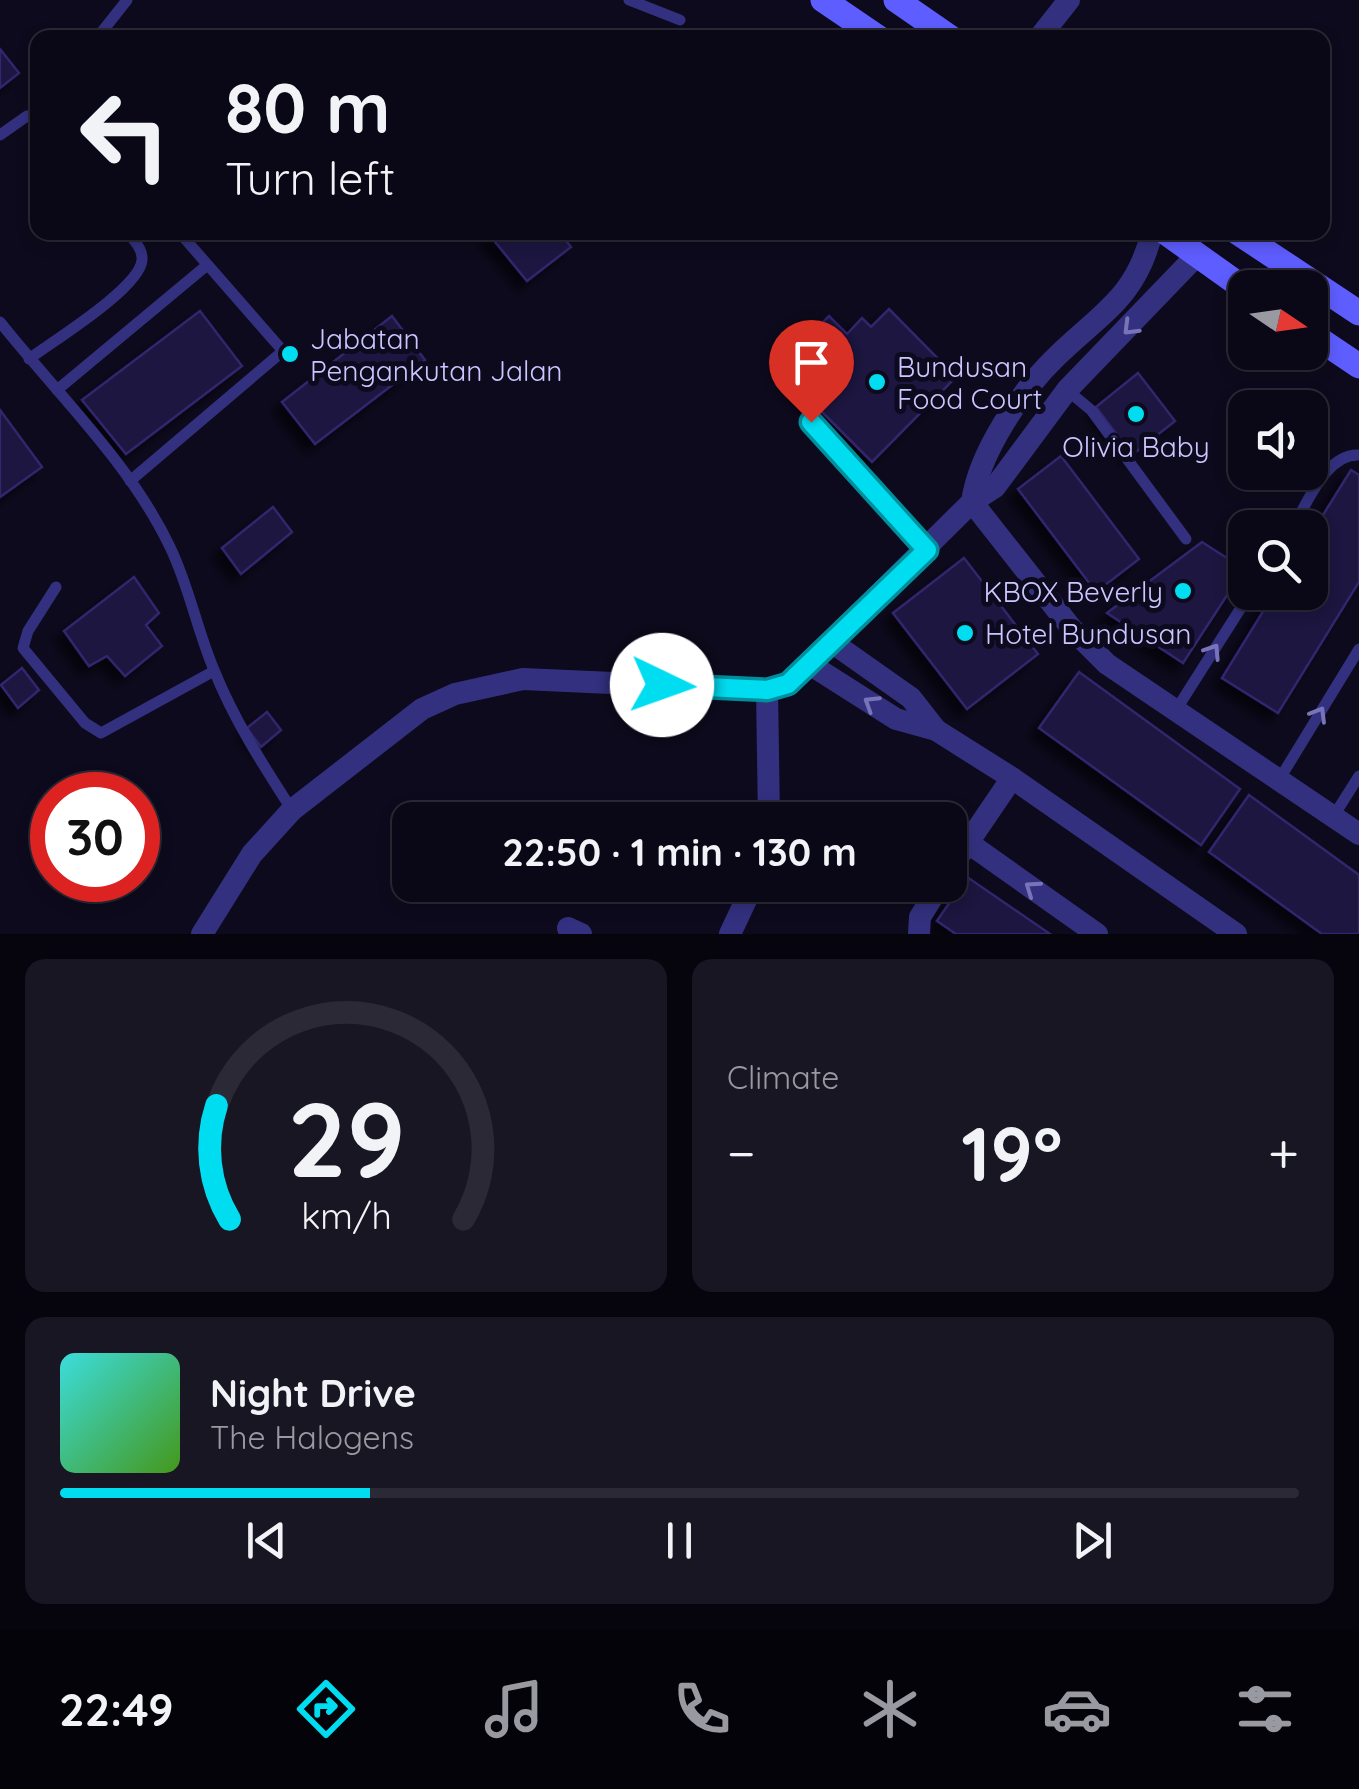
<!DOCTYPE html>
<html lang="en">
<head>
<meta charset="utf-8">
<style>
	:root { --surface:#0a0816; --page:#181623; --text:#f1f3f6; --muted:#999aa1; --line:#2a2935; --accent:#00ddf1 }
	body { margin:0; font-family:Quicksand,sans-serif; background:var(--page); color:var(--text); height:100vh; display:flex; flex-direction:column; font-size:38px; white-space:nowrap }
	* { box-sizing:border-box; margin:0 }
	p { font-size:32px; color:var(--muted) }
	.icon { flex:none; width:55px; height:55px; fill:none; stroke:currentColor; stroke-width:2; stroke-linecap:round; stroke-linejoin:round }
	.map { position:relative; height:934px; overflow:hidden }
	.sheet { display:flex; flex-direction:column; gap:25px; padding:25px; background:#06040c; flex:1 }
	.sheet>* { flex:none }
	.guide { position:absolute; left:30px; top:30px; width:1300px; height:210px; border-radius:20px; box-shadow:0 5px 15px #0003,0 0 0 2px var(--line); background:#0a0816; color:var(--text); overflow:hidden }
	.needle { width:65px; rotate:103deg }
	.fabs { position:absolute; left:1228px; top:270px; display:grid; gap:20px }
	.fabs a { display:grid; place-items:center; width:100px; height:100px; border-radius:20px; background:var(--surface); box-shadow:0 5px 15px #0003,0 0 0 2px var(--line); font-size:50px }
	.speed { position:absolute; left:30px; top:772px; display:flex; gap:20px; font-size:50px; font-weight:700; text-align:center }
	.speed>* { display:grid; place-content:center; width:130px; height:130px; border-radius:50%; background:var(--surface); box-shadow:0 5px 15px #0003,0 0 0 2px var(--line); line-height:1 }
	.speed .limit { border:15px solid #d22; background:#fff; color:#111 }
	.pin { position:absolute; display:grid; place-items:center; width:85px; height:85px; color:#fff; margin:-102px -42px; border-radius:50% 50% 50% 0; rotate:-45deg; box-shadow:0 0 10px #0007 }
	.pin .icon { rotate:45deg }
	.me { position:absolute; width:110px; margin:-55px; rotate:93deg; stroke-linejoin:round; filter:drop-shadow(0 0 8px #0008) }
	.turn { display:flex; align-items:center; gap:35px; height:210px; padding:0 30px; font-size:45px }
	.turn .icon { width:130px; height:130px; stroke-width:2.5 }
	.turn b { display:block; font-size:70px; line-height:85px }
	.big { font-size:75px; font-weight:700; line-height:1.1 }
	.sheet .tile { flex:1; display:flex; flex-direction:column; justify-content:center; gap:15px; min-width:0; padding:0 35px; border-radius:20px; background:var(--page) }
	.sheet .dial { align-items:center; gap:0 }
	.dial svg { height:260px; overflow:visible; fill:none; stroke:var(--line); stroke-width:7; stroke-linecap:round; text-anchor:middle }
	.dial text { fill:var(--text); stroke:none }
	.song { display:flex; align-items:center; gap:30px }
	.cover { width:120px; height:120px; border-radius:15px; background:linear-gradient(135deg,hsl(180 70% 55%),hsl(100 70% 35%)) }
	.played { height:10px; border-radius:5px; background:linear-gradient(90deg,var(--accent) 25%,var(--line) 25%) }
	.keys { display:flex; justify-content:space-around; direction:ltr }
	.heat { display:flex; justify-content:space-between; align-items:center; font-size:55px; direction:ltr }
	.sheet .tiles { flex:1; display:grid; gap:25px; grid-template-columns:1fr 1fr }
	.tile:last-child { grid-column:span 2 }
	.trip { position:absolute; left:392px; top:802px; width:575px; height:100px; border-radius:20px; background:var(--surface); box-shadow:0 5px 15px #0003,0 0 0 2px var(--line); font-weight:700; line-height:100px; text-align:center }
	.dock { display:flex; height:160px; justify-content:space-around; align-items:center; background:#040309; color:var(--muted) }
	.dock .icon { width:70px; height:70px }
	.dock .current { color:var(--accent) }
	.dock b { font-size:45px; color:var(--text) }
	.map>svg:first-child { display:block }
	.building { fill:#1d153f; stroke:#32256d; stroke-width:2.5; filter:url(#shadow) }
	.lines { fill:none; stroke-linecap:round; stroke-linejoin:round }
	.service { stroke:#33317f; stroke-width:11 }
	.minor { stroke:#33317f; stroke-width:22 }
	.secondary { stroke:#5e5dff; stroke-width:25 }
	.oneway { stroke:#7774b9 }
	.route-casing { stroke:#00909d; stroke-width:25 }
	.route { stroke:#00ddf1; stroke-width:18 }
	.poi-dot { fill:#00ddf1; stroke:#0d0a1d; stroke-width:4 }
	.labels { text-anchor:middle; dominant-baseline:central; stroke-width:10; stroke-linejoin:round; paint-order:stroke }
	.poi-label { font-size:28px; fill:#cbc6ff; stroke:#0d0a1d; text-anchor:start }
</style>
</head>
<body>
<div class="map">
<svg width="1359" height="934" viewBox="0 0 1359 934">
	<defs>
		<filter id="shadow"><feDropShadow dx="-9" dy="9" stdDeviation="5" flood-color="#0009"/></filter>
	</defs>
	<rect width="100%" height="100%" fill="#0d0a1d"/>
	<g class="building">
		<polygon points="0,49 19,73 0,88"/>
		<polygon points="487,232 559,232 571,247 527,281"/>
		<polygon points="889,309 956,377 872,462 797,387 812,372 793,352 829,316 847,334 862,318 871,327"/>
		<polygon points="200,311 242,366 126,454 82,400"/>
		<polygon points="392,316 425,360 315,444 282,402"/>
		<polygon points="1138,373 1175,421 1132,455 1096,407"/>
		<polygon points="0,410 42,467 0,497"/>
		<polygon points="1061,456 1139,559 1096,592 1018,489"/>
		<polygon points="1351,470 1359,475 1359,582 1278,713 1222,678 1275,592 1310,592 1310,536"/>
		<polygon points="273,507 292,532 241,574 222,548"/>
		<polygon points="1202,542 1244,569 1183,663 1107,613"/>
		<polygon points="964,558 1038,654 967,709 893,613"/>
		<polygon points="134,577 159,613 146,625 162,646 125,676 107,656 89,666 64,631"/>
		<polygon points="22,668 39,690 18,708 1,685"/>
		<polygon points="1079,672 1240,789 1201,845 1039,728"/>
		<polygon points="267,712 281,730 261,747 247,728"/>
		<polygon points="1249,795 1359,875 1359,934 1322,934 1209,852"/>
		<polygon points="967,877 1050,934 956,934 937,921"/>
	</g>
	<g class="lines">
		<g class="service">
			<polyline points="629,0 680,20"/>
			<polyline points="97,38 127,0"/>
			<polyline points="0,135 27,116 38,118"/>
			<path d="M0,322C58,395 130,463 170,547C189,586 197,630 214,670C234,720 263,765 292,810"/>
			<path d="M29,359C53,341 140,288 142,260C143,249 134,241 128,232"/>
			<polyline points="57,390 206,266"/>
			<polyline points="1067,390 1091,410 1186,539"/>
			<polyline points="811,422 927,550"/>
			<polyline points="130,481 283,351 179,232"/>
			<path d="M1292,528C1308,503 1326,453 1359,455"/>
			<polyline points="56,587 28,631 23,648 85,723 101,733 214,671"/>
			<polyline points="1176,710 1251,592"/>
			<polyline points="1279,780 1359,649"/>
			<polyline points="1333,817 1359,776"/>
		</g>
		<g class="minor">
			<polyline points="1039,38 1069,0"/>
			<path d="M1152,232C1136,298 1101,313 1056,357C1020,392 979,453 972,502L1072,629L1107,664L1359,834"/>
			<polyline points="833,643 911,698 936,730"/>
			<polyline points="811,665 896,719 936,730 1012,778 1236,934"/>
			<polyline points="767,690 769,820"/>
			<polyline points="967,842 1097,934"/>
			<polyline points="950,869 1012,778"/>
			<polyline points="568,928 581,934"/>
			<polyline points="202,934 252,854 292,810 422,709 455,694 523,679 767,690 788,684 972,502 995,487 1067,390 1196,256"/>
			<polyline points="730,934 753,885"/>
			<polyline points="919,934 920,917 940,885"/>
		</g>
		<g class="secondary">
			<polyline points="823,0 879,38"/>
			<polyline points="896,0 951,38"/>
			<polyline points="1165,232 1245,289"/>
			<polyline points="1237,232 1359,313"/>
			<polyline points="1310,333 1359,366"/>
		</g>
	</g>
	<defs><path id="oneway-chevron" d="M-2-3.5L2.5 0L-2 3.5" fill="none" stroke-width="1.6" stroke-linecap="round" stroke-linejoin="round" transform="scale(2.5)"/></defs>
	<g class="oneway">
		<use href="#oneway-chevron" transform="translate(1130 328) rotate(135)"/>
		<use href="#oneway-chevron" transform="translate(1213 651) rotate(-57)"/>
		<use href="#oneway-chevron" transform="translate(871 703) rotate(-148)"/>
		<use href="#oneway-chevron" transform="translate(1319 714) rotate(-59)"/>
		<use href="#oneway-chevron" transform="translate(1032 888) rotate(-145)"/>
	</g>
	<g class="lines">
		<g class="route-casing">
			<polyline id="route" points="662,685 767,690 788,684 927,550 811,422"/>
		</g>
		<use href="#route" class="route"/>
	</g>
	<g class="poi-dot">
		<circle cx="290" cy="354" r="10"/>
		<circle cx="877" cy="382" r="10"/>
		<circle cx="1136" cy="414" r="10"/>
		<circle cx="1183" cy="591" r="10"/>
		<circle cx="965" cy="633" r="10"/>
	</g>
	<g class="labels">
		<g class="poi-label">
			<text x="310" y="338">Jabatan<tspan x="310" dy="32">Pengankutan Jalan</tspan></text>
			<text x="897" y="366">Bundusan<tspan x="897" dy="32">Food Court</tspan></text>
			<text x="1136" y="446" text-anchor="middle">Olivia Baby</text>
			<text x="1163" y="591" text-anchor="end">KBOX Beverly</text>
			<text x="985" y="633">Hotel Bundusan</text>
		</g>
	</g>
</svg>
<div class="fabs">
<a><svg class="needle" viewBox="-14 -14 28 28"><path d="M0-13l5 13h-10z" fill="#e53935"/><path d="M0 13l5-13h-10z" fill="#999aa1"/></svg></a>
<a><svg class="icon" aria-label="sound" viewBox="0 0 24 24"><path d="M4 9h4l5-4v14l-5-4H4zM17 9q2 3 0 6"/></svg></a>
<a><svg class="icon" aria-label="search" viewBox="0 0 24 24"><circle cx="10" cy="10" r="6"/><path d="M15 15l6 6"/></svg></a>
</div>
<div class="speed"><div class="limit">30</div></div>
<div class="pin" style="left:811px;top:422px;background:#d93025"><svg class="icon" aria-label="arrive" viewBox="0 0 24 24"><path d="M6 21V4h12l-3 4 3 4H6"/></svg></div>
<svg class="me" style="left:662px;top:685px" viewBox="-20 -20 40 40"><circle r="19" fill="#fff"/><path d="M0-13L10 11 0 6-10 11z" fill="#00ddf1"/></svg>
<div class="trip">22:50 · 1 min · 130 m</div>
<div class="guide">
<div class="turn"><svg class="icon" aria-label="left" viewBox="0 0 24 24"><path d="M17 20v-9H6M10 6l-5 5 5 5"/></svg><div><b>80 m</b>Turn left</div></div>
</div>
</div>
<section class="sheet">
<div class="tiles">
<div class="tile dial"><svg viewBox="0 0 100 80">
<path d="M14 69A42 42 0 1 1 86 69"/>
<path d="M14 69A42 42 0 0 1 10 34" stroke="#00ddf1"/>
<text x="50" y="56" font-size="32" font-weight="700">29</text>
<text x="50" y="72" font-size="11">km/h</text>
</svg></div>
<div class="tile"><p>Climate</p>
<div class="heat"><a>−</a><b class="big">19°</b><a>+</a></div>
</div>
<div class="tile">
<div class="song"><i class="cover"></i><div><b>Night Drive</b><p>The Halogens</p></div></div>
<div class="played"></div>
<div class="keys"><svg class="icon" aria-label="previous" viewBox="0 0 24 24"><path d="M18 5L8 12l10 7zM5 5v14"/></svg><svg class="icon" aria-label="pause" viewBox="0 0 24 24"><path d="M8 5v14M16 5v14"/></svg><svg class="icon" aria-label="next" viewBox="0 0 24 24"><path d="M6 5l10 7-10 7zM19 5v14"/></svg></div>
</div>
</div>
</section>
<nav class="dock">
<b>22:49</b>
<svg class="icon current" aria-label="directions" viewBox="0 0 24 24"><path d="M12 3l9 9-9 9-9-9zM9 14v-3h6M13 9l2 2-2 2"/></svg>
<svg class="icon" aria-label="music" viewBox="0 0 24 24"><path d="M9 18V5l10-2v13"/><circle cx="6" cy="18" r="3"/><circle cx="16" cy="16" r="3"/></svg>
<svg class="icon" aria-label="phone" viewBox="0 0 24 24"><path d="M5 4h4l2 5-3 2q2 4 5 5l2-3 5 2v4C11 20 4 13 5 4z"/></svg>
<svg class="icon" aria-label="climate" viewBox="0 0 24 24"><path d="M12 3v18M4 7l16 10M4 17L20 7"/></svg>
<svg class="icon" aria-label="car" viewBox="0 0 24 24"><path d="M5 17H2v-5l4-1 3-4h7l3 4 3 1v5h-3M9 17h6M6 11h13"/><circle cx="7" cy="17" r="2"/><circle cx="17" cy="17" r="2"/></svg>
<svg class="icon" aria-label="filters" viewBox="0 0 24 24"><path d="M4 7h16M4 17h16"/><circle cx="9" cy="7" r="2"/><circle cx="15" cy="17" r="2"/></svg>
</nav>
</body>
</html>
